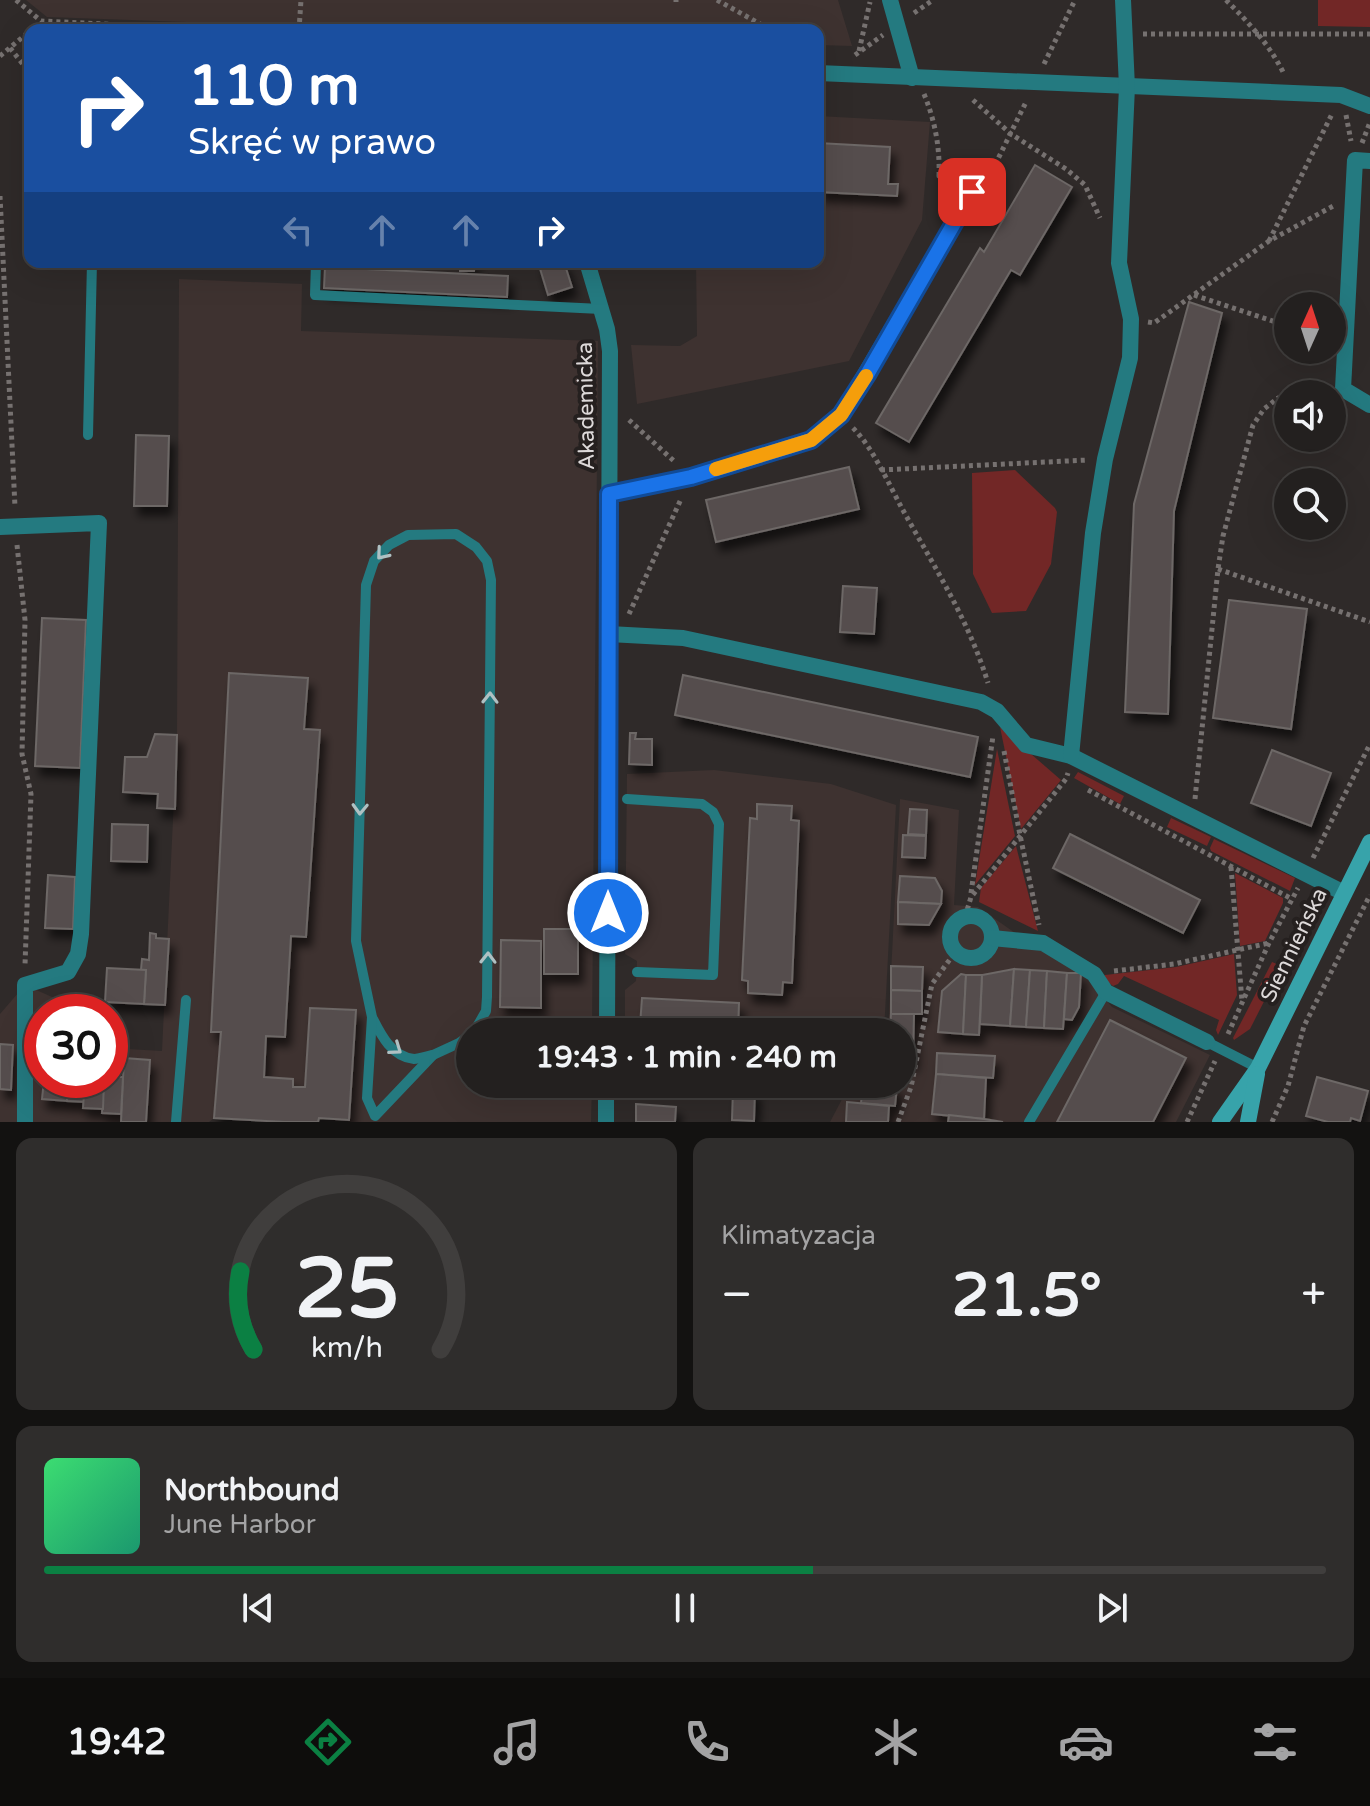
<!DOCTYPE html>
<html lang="pl">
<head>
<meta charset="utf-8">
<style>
	:root { --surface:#23201f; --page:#2f2d2c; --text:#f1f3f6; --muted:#a3a3a4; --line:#403e3d; --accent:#0b8043 }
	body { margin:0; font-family:"Varela Round",sans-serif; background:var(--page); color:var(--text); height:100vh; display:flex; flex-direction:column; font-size:30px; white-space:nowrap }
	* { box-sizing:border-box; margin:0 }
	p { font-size:26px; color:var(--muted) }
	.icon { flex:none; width:44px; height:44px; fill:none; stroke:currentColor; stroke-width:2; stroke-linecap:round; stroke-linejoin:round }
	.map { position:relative; height:1122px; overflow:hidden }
	.details { display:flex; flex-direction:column; gap:16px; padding:16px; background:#131211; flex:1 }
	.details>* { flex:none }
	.hud { position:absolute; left:24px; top:24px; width:800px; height:244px; border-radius:16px; box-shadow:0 8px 32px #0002,0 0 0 2px var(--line); background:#1a4fa0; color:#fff; overflow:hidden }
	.needle { width:52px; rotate:3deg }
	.buttons { position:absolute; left:1274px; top:292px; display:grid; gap:16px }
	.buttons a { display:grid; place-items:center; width:72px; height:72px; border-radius:50%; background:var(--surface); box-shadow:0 8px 32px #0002,0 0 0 2px var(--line); font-size:40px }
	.speed { position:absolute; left:24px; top:994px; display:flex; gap:16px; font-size:40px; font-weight:700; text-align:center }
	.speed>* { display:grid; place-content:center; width:104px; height:104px; border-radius:50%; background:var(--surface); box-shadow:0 8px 32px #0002,0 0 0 2px var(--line); line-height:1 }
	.speed .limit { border:12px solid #d22; background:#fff; color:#111 }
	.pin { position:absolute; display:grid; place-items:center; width:68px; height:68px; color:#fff; margin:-34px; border-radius:16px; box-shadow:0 4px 12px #0006 }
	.me { position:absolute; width:88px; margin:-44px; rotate:0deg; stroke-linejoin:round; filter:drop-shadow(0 0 6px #0008) }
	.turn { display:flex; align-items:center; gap:28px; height:168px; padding:0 32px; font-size:36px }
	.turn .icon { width:104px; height:104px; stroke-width:2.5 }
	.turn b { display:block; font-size:56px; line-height:68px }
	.lanes { display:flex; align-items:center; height:76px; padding:0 32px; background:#0003; justify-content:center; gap:40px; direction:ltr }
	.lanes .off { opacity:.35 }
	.big { font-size:60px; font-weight:800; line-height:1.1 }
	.details .widget { flex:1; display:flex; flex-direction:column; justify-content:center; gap:12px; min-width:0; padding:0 28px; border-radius:16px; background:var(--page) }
	.details .dial { align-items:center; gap:0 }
	.dial svg { height:208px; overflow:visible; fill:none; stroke:var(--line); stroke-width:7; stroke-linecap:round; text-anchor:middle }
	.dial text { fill:var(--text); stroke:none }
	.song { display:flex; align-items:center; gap:24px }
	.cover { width:96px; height:96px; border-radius:12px; background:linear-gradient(135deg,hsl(140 70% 55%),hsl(160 70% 35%)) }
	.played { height:8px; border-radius:4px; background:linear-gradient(90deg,var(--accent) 60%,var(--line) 60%) }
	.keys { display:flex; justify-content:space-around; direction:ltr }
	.heat { display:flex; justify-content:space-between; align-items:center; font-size:44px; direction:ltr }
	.details .tiles { flex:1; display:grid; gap:16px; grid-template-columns:1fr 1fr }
	.widget:last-child { grid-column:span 2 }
	.trip { position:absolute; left:456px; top:1018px; width:460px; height:80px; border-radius:40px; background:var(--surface); box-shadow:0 8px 32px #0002,0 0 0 2px var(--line); font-weight:800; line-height:80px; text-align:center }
	.dock { display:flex; height:128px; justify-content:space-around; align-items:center; background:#0e0d0c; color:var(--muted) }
	.dock .icon { width:56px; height:56px }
	.dock .selected { color:var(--accent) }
	.dock b { font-size:36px; color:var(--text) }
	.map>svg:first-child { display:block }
	.built { fill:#3e3230 }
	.green { fill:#722726 }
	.building { fill:#544e4e; stroke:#6d6766; stroke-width:2; filter:url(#shadow) }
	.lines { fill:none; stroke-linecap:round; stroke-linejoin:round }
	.path { stroke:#767170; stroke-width:5; stroke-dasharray:4 4; stroke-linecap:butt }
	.service { stroke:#247a80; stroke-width:10 }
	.minor { stroke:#247a80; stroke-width:16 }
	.secondary { stroke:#37a3aa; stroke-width:16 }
	.oneway { stroke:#afc1c3 }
	.route-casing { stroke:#114b97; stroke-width:20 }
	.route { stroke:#1a73e8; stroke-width:14 }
	.slow { stroke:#f59e0b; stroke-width:14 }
	.labels { text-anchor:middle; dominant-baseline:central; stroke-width:8; stroke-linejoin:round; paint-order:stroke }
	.street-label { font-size:22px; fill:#ddd9d9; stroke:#25201f }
</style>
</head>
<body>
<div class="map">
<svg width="1370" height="1122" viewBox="0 0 1370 1122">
	<defs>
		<filter id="shadow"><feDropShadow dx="5" dy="9" stdDeviation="4" flood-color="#0009"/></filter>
	</defs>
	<rect width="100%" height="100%" fill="#2f2a29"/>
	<g class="built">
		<polygon points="26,0 838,0 852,46 818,45 818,30 412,30 47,17"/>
		<polygon points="818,116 930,122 922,220 849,361 637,404 631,345 680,346 697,336 696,262 818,262"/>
		<polygon points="179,279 302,284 301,331 598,341 592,1032 470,1032 470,1084 592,1084 591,1122 348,1122 348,1120 319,1118 318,1122 284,1122 214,1118 209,1122 0,1122 0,1014 25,985 86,1012 42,1012 42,1080 110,1080 110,1048 162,1051 177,735"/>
		<polygon points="714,770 831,784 896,805 884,1032 625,1032 625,990 636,981 637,961 625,954 627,774"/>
		<polygon points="900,799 959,810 954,905 978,907 1038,949 1084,974 1112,1007 1210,1055 1176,1122 830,1122 850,1084 902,1084 902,1032 888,1032"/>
	</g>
	<g class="green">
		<polygon points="1318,0 1370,0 1370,27 1318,26"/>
		<polygon points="1015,470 1055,508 1057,512 1051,564 1026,611 992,613 973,574 972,473"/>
		<polygon points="1000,727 1061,780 1021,829"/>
		<polygon points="997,749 1015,836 975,885"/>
		<polygon points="1078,772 1124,796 1120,804 1074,778"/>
		<polygon points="1171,818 1211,837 1207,846 1167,827"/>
		<polygon points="1214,839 1295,878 1290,891 1211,851 1210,848"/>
		<polygon points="1016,846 1038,931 979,902 981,888"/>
		<polygon points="1235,873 1283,898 1283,903 1265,941 1240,946"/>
		<polygon points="1234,954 1237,995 1218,1035 1216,1030 1219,1020 1124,976 1118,984 1113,986 1103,978 1105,975 1176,967"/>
		<polygon points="1272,962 1282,966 1250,1029 1234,1040 1233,1038"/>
	</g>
	<g class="building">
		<polygon points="818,143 890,147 888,184 898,184 897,196 818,192"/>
		<polygon points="1035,165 1072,187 1020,275 1011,270 909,442 876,423 980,248 984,252"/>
		<polygon points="325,262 347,262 346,268 325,267"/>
		<polygon points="460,262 475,262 474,271 460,271"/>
		<polygon points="538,262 564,262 572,287 548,295"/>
		<polygon points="325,267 508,276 507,297 324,288"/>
		<polygon points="1189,302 1222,313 1174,511 1168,714 1125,712 1134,504"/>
		<polygon points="136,435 169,436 167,506 134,506"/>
		<polygon points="849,467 859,509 716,542 706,500"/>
		<polygon points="843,586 877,588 874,634 840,632"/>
		<polygon points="1229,600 1307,609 1291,729 1213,718"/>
		<polygon points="42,618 86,620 80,768 35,766"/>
		<polygon points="229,673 308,678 304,729 320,730 306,937 291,936 285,1037 266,1036 264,1077 293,1079 293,1087 305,1087 310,1008 356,1010 349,1120 319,1118 318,1122 284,1122 214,1118 221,1032 211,1032"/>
		<polygon points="683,675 978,737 970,777 675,715"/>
		<polygon points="630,733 636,733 635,739 652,739 652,765 629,764"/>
		<polygon points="155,734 177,735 175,809 157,808 158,794 123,792 125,757 147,757"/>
		<polygon points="1272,750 1331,773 1311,826 1251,803"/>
		<polygon points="757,804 792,806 791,820 799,821 792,983 783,982 782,995 748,993 748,981 742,980 750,818 757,819"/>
		<polygon points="910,809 927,810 926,835 908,834"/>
		<polygon points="112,824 148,825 147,862 111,861"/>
		<polygon points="1070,834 1200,900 1183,933 1053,868"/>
		<polygon points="903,835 926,836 925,858 902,857"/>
		<polygon points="48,875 75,877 73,929 45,928"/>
		<polygon points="900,876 935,878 942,891 941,904 898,902"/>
		<polygon points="898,902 941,904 929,925 898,924"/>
		<rect x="544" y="929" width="34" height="45"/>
		<polygon points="150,933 156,934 156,938 169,939 165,1005 144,1004 146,970 141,970 142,959 149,960"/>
		<polygon points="501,940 541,941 541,1008 500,1007"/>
		<polygon points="891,966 923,967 922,991 891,990"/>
		<polygon points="107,968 146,970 144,1004 105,1002"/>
		<polygon points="1014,969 1010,1026 980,1024 982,975"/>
		<polygon points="1014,969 1030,970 1026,1027 1010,1026"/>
		<polygon points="1030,970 1047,971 1044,1028 1026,1027"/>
		<polygon points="1047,971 1067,973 1063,1029 1044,1028"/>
		<polygon points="1067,973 1081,973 1079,1007 1072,1020 1064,1019"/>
		<polygon points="961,974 966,975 963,1034 938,1032 942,991"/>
		<polygon points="966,975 982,975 979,1035 963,1034"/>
		<polygon points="891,990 922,991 922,1014 891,1014"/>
		<polygon points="642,998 739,1003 738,1032 640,1026"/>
		<polygon points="40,1011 67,1012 42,1012 42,1049 38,1048"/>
		<polygon points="891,1014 914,1014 913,1061 902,1060 902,1032 890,1032"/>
		<polygon points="1110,1020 1186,1058 1153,1122 1057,1122"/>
		<polygon points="0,1044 13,1045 11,1090 0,1089"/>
		<polygon points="937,1053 995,1056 993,1078 936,1074"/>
		<polygon points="124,1058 150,1060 146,1122 121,1122"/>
		<polygon points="936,1074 986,1078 984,1119 932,1114"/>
		<polygon points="110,1077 123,1077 121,1114 102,1113 104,1080 110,1080"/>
		<polygon points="1317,1077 1368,1091 1360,1121 1351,1118 1350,1122 1328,1122 1306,1116"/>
		<polygon points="44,1080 68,1080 67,1101 42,1099"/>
		<polygon points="68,1080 85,1080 84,1102 67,1101"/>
		<polygon points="85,1080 104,1080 103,1109 83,1108"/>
		<polygon points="863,1084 897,1087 895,1106 861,1103"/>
		<polygon points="733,1089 755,1090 754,1121 732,1120"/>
		<polygon points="847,1102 889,1106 888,1122 846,1122"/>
		<polygon points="636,1104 676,1107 675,1122 636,1122"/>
		<polygon points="949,1115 984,1119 1003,1122 948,1122"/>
	</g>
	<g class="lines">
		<g class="path">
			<polyline points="16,0 41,21 231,30"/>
			<polyline points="717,0 771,30"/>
			<path d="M1226,0C1249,23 1270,45 1284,74"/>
			<polyline points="676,2 676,0"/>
			<polyline points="914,13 933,0"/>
			<polyline points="299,30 301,0"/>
			<polyline points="1143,34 1370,34"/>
			<polyline points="10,48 26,68 30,92"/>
			<polyline points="859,51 870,2"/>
			<polyline points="855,55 883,35"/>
			<polyline points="0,56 30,31"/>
			<polyline points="1044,64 1075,0"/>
			<path d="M924,94C935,121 940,147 939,176L955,184"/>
			<polyline points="973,100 1011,134 1066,169 1085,185 1100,218"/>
			<polyline points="1346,115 1351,141"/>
			<polyline points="1362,143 1370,122"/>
			<polyline points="985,177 993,169 1026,102"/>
			<polyline points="0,196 15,507"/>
			<polyline points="1269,241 1332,114"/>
			<polyline points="1194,295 1288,326"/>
			<polyline points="1148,322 1154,323 1269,241 1335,205"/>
			<polyline points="629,420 675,462"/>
			<path d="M853,428C874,449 889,485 904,512C935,568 969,621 988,683"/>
			<polyline points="881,470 1088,460"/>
			<polyline points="17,545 25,620 22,754 31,794 25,965"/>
			<polyline points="1218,569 1370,622"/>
			<polyline points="629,614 681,499"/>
			<polyline points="1004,751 1020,835 1039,925"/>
			<polyline points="1088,790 1292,899"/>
			<polyline points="1195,799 1218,569 1223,536 1253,425 1264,409 1278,398 1299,390 1325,389"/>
			<polyline points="1313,858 1370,744"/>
			<polyline points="1231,867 1242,1001"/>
			<polyline points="971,893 993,736"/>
			<polyline points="965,917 971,897 1066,779 1068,773"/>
			<polyline points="1114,971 1174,964 1269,943"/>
			<polyline points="1228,1034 1269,943 1298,888"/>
			<polyline points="898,1122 911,1087 932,984 956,951"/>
			<polyline points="1187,1122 1215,1061"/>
			<polyline points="1272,1122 1288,1086 1304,1026 1370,895"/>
		</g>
		<g class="service">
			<polyline points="316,262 315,295 601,309"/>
			<polyline points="88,435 92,262"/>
			<polyline points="627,799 702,804 713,812 719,824 713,975 637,972"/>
			<path d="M373,1019C381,1035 392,1057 414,1059C419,1059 428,1056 433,1055"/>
			<polyline points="470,1035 459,1043 433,1055 375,1116 367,1098 372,1017 356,941 366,585 374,561 389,545 408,535 456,534 476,547 487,561 491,580 487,997 486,1011 474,1032"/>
			<polyline points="1207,1042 1258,1068"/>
			<polyline points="176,1122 186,1000"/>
			<polyline points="1029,1122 1106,992"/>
		</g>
		<g class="minor">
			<polyline points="890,0 912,78"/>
			<polyline points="818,73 1341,95 1370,106"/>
			<polyline points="1370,161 1355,160 1343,389 1370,405"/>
			<polyline points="587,262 607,329 610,351 607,1032"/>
			<polyline points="609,494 691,477 811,440 841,415 972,192"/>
			<polyline points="0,527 99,523 81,934 78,954 68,972 25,985 25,1122"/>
			<polyline points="609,634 683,638 981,702 997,711 1026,745 1071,756 1344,893"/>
			<polyline points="1071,756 1093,533 1105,459 1130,358 1131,319 1119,263 1127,87 1123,0"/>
			<circle cx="971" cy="937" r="21"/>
			<polyline points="992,938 1043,943 1094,974 1106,992 1207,1042"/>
			<polyline points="606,1122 606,1084"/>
		</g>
		<g class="secondary">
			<polyline points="1220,1122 1258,1068 1370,842"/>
			<polyline points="1248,1122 1257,1074"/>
		</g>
	</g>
	<defs><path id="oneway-chevron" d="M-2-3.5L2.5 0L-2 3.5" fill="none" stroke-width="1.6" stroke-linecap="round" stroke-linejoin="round" transform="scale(2)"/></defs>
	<g class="oneway">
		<use href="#oneway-chevron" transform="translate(382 554) rotate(130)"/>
		<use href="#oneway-chevron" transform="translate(490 698) rotate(-89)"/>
		<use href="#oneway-chevron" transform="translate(360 809) rotate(92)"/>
		<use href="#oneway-chevron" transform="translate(488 958) rotate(-89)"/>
		<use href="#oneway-chevron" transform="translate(396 1049) rotate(35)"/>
	</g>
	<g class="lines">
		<g class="route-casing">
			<polyline id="route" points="608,913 609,494 691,477 811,440 841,415 868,373 972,192"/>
		</g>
		<use href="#route" class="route"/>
		<polyline class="slow" points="716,469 811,440 841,415 866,376"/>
	</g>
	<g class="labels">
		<g class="street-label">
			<text transform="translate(586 406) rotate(-91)">Akademicka</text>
			<text transform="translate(1294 945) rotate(-64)">Siennieńska</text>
		</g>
	</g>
</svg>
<div class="buttons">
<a><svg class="needle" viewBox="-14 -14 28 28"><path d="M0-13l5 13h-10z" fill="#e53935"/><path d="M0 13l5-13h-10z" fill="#a3a3a4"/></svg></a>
<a><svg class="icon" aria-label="sound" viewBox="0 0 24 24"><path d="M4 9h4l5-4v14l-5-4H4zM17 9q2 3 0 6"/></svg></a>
<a><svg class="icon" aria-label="search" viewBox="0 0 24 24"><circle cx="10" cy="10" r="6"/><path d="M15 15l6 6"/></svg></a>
</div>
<div class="speed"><div class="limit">30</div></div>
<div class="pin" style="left:972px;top:192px;background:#d93025"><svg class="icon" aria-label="arrive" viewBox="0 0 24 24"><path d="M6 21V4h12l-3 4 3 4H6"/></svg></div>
<svg class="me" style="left:608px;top:913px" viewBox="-20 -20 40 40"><circle r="17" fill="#1a73e8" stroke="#fff" stroke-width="3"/><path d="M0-11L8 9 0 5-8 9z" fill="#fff"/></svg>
<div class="trip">19:43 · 1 min · 240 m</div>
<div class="hud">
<div class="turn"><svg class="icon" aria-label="right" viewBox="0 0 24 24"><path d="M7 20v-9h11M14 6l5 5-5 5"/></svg><div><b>110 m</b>Skręć w prawo</div></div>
<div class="lanes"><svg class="icon off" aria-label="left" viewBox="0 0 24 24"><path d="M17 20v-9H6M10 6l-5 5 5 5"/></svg><svg class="icon off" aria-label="ahead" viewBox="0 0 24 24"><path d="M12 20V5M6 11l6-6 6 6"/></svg><svg class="icon off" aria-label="ahead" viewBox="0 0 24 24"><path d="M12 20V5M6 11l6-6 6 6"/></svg><svg class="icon" aria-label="right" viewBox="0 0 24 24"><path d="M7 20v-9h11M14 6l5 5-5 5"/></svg></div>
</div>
</div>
<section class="details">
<div class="tiles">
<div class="widget dial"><svg viewBox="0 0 100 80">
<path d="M14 69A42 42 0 1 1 86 69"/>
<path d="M14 69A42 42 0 0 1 9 39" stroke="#0b8043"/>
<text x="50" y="56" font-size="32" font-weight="700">25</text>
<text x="50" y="72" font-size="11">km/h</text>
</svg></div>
<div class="widget"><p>Klimatyzacja</p>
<div class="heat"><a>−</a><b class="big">21.5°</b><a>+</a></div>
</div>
<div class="widget">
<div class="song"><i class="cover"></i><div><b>Northbound</b><p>June Harbor</p></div></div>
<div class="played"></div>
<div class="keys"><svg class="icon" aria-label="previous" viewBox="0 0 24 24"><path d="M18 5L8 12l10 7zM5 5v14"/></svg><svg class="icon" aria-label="pause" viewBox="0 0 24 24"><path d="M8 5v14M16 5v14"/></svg><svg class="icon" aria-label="next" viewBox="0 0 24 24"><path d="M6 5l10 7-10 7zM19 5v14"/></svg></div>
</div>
</div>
</section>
<nav class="dock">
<b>19:42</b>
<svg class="icon selected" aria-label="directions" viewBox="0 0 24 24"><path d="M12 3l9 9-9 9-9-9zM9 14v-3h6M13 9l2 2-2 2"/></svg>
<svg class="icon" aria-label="music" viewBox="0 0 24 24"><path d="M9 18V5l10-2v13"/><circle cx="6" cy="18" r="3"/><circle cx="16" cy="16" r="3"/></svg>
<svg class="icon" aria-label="phone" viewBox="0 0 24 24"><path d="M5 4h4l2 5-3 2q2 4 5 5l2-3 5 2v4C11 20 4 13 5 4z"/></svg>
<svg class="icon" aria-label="climate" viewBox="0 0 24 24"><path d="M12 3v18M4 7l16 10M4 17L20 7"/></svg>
<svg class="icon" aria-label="car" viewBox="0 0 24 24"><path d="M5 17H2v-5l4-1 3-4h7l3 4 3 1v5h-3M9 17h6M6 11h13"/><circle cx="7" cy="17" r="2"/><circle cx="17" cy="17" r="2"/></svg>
<svg class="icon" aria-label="filters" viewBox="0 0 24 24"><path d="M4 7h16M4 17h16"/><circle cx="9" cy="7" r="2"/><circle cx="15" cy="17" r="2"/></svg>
</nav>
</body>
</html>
